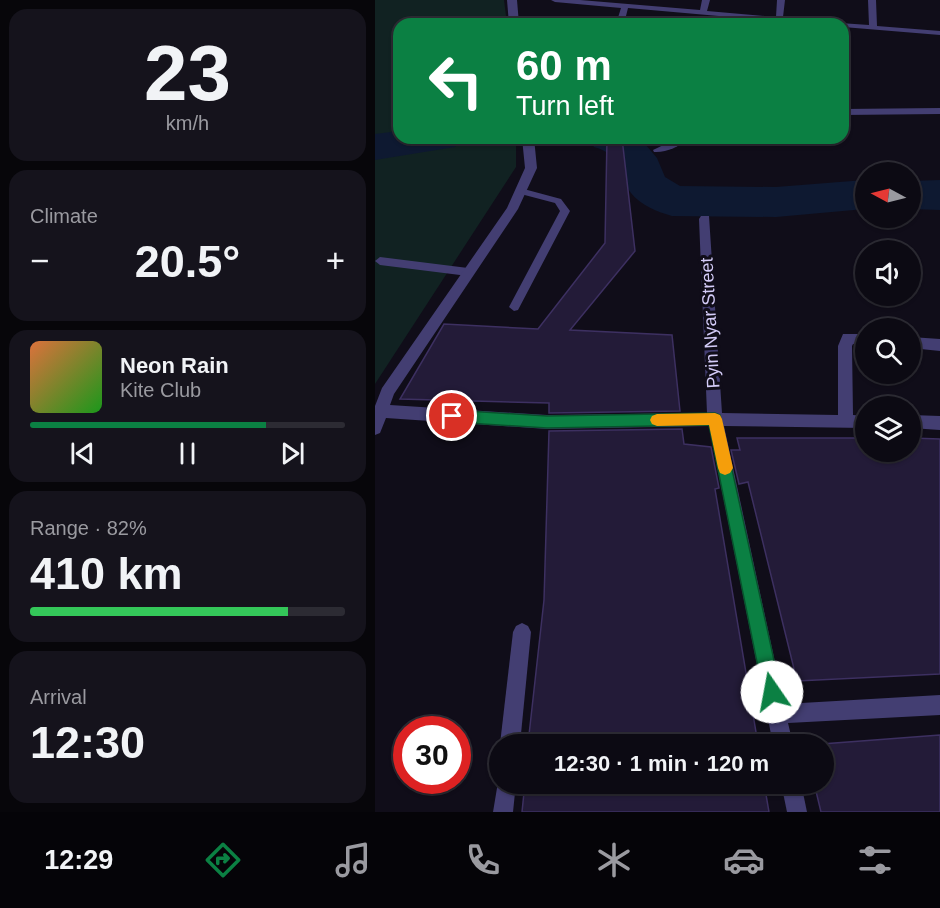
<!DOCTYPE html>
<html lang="en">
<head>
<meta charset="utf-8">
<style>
	:root { --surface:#0c0a13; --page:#15131c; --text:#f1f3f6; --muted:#9a9aa0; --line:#2c2b33; --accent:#0b8043 }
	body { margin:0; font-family:Helvetica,sans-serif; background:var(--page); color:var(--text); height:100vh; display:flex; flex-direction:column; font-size:22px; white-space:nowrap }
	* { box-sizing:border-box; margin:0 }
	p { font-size:20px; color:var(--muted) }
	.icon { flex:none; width:33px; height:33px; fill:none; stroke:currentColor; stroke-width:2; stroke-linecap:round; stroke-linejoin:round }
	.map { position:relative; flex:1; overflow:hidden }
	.side { display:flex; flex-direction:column; gap:9px; padding:9px; background:#07060a; width:375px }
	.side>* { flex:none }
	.banner { position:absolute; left:18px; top:18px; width:456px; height:126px; border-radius:18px; box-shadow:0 2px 4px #0004,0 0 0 2px var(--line); background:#0b8043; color:#fff; overflow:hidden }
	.needle { width:39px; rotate:277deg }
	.buttons { position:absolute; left:480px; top:162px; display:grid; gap:12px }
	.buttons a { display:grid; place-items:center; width:66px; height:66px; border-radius:50%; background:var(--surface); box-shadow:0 2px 4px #0004,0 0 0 2px var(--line); font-size:30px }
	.speed { position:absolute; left:18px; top:716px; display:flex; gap:12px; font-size:30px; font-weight:700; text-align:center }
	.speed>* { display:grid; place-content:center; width:78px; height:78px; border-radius:50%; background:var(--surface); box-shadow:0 2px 4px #0004,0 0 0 2px var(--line); line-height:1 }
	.speed .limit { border:9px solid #d22; background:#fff; color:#111 }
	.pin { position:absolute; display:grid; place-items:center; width:51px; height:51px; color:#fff; margin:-26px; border:3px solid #fff; border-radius:50%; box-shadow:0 2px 6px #0007 }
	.me { position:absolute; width:66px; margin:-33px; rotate:348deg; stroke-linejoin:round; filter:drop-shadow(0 0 4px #0008) }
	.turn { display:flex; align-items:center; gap:21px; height:126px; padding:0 24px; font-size:27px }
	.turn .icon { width:78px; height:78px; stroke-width:2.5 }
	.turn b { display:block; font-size:42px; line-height:51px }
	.big { font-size:45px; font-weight:600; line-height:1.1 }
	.side .card { flex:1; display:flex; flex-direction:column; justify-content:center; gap:9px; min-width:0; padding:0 21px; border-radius:18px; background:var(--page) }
	.side .dial { align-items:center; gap:0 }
	.dial b { font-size:78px; line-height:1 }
	.song { display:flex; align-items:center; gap:18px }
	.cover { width:72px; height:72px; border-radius:9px; background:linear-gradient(135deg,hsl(20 70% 55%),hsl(120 70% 35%)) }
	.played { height:6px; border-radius:3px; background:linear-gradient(90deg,var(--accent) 75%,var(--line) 75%) }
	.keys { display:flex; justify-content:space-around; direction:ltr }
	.heat { display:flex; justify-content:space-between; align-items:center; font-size:33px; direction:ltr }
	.charge { height:9px; border-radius:4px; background:linear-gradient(90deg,#34c759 82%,var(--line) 0) }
	.trip { position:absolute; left:114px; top:734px; width:345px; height:60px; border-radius:30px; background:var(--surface); box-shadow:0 2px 4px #0004,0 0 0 2px var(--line); font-weight:600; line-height:60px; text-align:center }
	.tab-bar { display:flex; height:96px; justify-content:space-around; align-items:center; background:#050408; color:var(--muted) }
	.tab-bar .icon { width:42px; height:42px }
	.tab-bar .active { color:var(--accent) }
	.tab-bar b { font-size:27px; color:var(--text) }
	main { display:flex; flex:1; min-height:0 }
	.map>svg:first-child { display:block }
	.green { fill:#122 }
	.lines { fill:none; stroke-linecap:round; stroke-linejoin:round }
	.river { fill:#0e1931; fill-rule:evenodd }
	.building { fill:#231b38; stroke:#3d3061; stroke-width:1.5 }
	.service { fill:#433e72; fill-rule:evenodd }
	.minor { fill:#433e72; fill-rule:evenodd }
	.route { fill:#0b8043; stroke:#07532c; stroke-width:1.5 }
	.slow { fill:#f59e0b }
	.labels { text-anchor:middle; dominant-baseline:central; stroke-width:6; stroke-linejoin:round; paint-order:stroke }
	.street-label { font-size:18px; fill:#d4ccf8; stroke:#100d19 }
</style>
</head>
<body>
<main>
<section class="side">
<div class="card dial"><b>23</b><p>km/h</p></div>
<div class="card"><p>Climate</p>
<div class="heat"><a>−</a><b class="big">20.5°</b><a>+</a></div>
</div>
<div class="card">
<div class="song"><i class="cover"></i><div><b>Neon Rain</b><p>Kite Club</p></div></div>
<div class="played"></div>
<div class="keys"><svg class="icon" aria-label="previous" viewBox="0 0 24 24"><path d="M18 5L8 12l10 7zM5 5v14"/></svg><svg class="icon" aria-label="pause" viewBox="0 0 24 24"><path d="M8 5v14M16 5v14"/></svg><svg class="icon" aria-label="next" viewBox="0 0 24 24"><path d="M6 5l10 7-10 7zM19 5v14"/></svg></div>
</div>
<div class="card"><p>Range · 82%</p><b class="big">410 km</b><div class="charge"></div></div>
<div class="card"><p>Arrival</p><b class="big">12:30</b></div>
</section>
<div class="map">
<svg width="565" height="812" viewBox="0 0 565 812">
	<rect width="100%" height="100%" fill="#100d19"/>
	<polygon class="green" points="0,0 129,0 132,24 24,24 24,138 141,138 141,167 0,384"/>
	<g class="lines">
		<g class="river">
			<polygon points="24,131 24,138 86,138 80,147 0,160 0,134"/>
			<path d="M213,138H265L282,158L290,177L305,186L401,187L490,180V209L401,217L297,216C283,212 265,205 256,193C241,173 248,155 219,147Z"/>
			<polygon points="565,180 565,210 536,209 536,181"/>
		</g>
	</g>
	<g class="building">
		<polygon points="232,138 247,138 260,251 195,330 297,335 305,411 174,413 174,403 25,399 69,324 163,329 230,243"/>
		<polygon points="307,429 309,444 336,447 344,488 340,489 383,744 153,744 169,600 174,431"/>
		<polygon points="362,438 490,438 490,452 536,452 536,438 565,439 565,674 422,681 373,482 364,484 356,450 365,450"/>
		<polygon points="565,735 565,812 446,812 439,783 448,783 447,744"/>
		<polygon points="150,783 389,783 394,812 147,812"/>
	</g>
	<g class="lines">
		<g class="service">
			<polygon points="176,0 205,0 325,10 327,0 335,0 332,11 401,17 402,0 410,0 408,17 460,22 464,24 434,24 253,8 249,24 241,24 246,8 180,2"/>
			<polygon points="493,0 501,0 502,26 565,31 565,35 468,27 468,24 465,23 494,25"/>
			<polygon points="565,108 565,114 468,115 468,109"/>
			<path d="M303,138H312C305,147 290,153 279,152L278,150Z"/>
			<polygon points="145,188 186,199 195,211 143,310 139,311 134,307 185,211 180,203 142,193 140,191"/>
			<polygon points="5,257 93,268 98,272 93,276 5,265 0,261"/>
		</g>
		<g class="minor">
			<polygon points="132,0 142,0 144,24 134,24"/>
			<polygon points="147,138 159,138 162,168 143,209 19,394 15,405 172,415 332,413 324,219 326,216 334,216 347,413 463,415 463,346 468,334 490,334 490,344 478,344 477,346 478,415 490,416 490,428 349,426 409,704 565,695 565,715 413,723 418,744 398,744 334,426 172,429 11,418 5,433 0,435 0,406 7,388 132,208 150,168"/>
			<polygon points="536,337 565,339 565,351 536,348"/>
			<polygon points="536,415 565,416 565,430 536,428"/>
			<polygon points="147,623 153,626 156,632 145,744 125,744 138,632 141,626"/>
			<polygon points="124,776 124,783 141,783 138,812 118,812"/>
			<polygon points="406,783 426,783 432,812 412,812"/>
		</g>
	</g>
	<polygon class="route" points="77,410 172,416 340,413 345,415 406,692 403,698 397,701 391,698 388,692 334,425 172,428 77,422 72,420 70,416 72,412"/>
	<polygon class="slow" points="340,413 345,415 347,419 358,468 355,473 350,475 345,473 343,468 334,425 282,426 277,424 275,420 277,416 282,414"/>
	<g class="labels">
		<g class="street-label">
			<text transform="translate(335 323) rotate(-93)">Pyin Nyar Street</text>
		</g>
	</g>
</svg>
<div class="buttons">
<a><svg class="needle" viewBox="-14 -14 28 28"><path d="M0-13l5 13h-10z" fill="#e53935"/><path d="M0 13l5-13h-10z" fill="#9a9aa0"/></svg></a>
<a><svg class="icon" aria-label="sound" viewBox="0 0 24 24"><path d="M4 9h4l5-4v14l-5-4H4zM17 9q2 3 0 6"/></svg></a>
<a><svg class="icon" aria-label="search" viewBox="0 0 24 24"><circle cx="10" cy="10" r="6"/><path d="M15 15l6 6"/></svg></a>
<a><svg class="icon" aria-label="layers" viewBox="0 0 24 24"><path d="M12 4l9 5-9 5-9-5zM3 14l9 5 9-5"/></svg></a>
</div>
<div class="speed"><div class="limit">30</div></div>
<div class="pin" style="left:77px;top:416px;background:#d93025"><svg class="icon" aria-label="arrive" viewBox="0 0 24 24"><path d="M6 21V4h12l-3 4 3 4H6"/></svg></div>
<svg class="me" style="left:397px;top:692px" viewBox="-20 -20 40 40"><circle r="19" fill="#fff"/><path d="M0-13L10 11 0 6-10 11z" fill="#0b8043"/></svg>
<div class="trip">12:30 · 1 min · 120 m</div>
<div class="banner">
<div class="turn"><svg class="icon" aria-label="left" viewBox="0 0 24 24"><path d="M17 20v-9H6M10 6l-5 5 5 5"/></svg><div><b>60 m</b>Turn left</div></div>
</div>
</div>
</main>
<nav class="tab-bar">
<b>12:29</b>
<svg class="icon active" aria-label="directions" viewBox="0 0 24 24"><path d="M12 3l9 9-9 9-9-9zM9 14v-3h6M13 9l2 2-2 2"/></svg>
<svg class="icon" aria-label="music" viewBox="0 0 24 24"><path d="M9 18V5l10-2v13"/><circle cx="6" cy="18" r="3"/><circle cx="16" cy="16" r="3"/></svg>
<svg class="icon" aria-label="phone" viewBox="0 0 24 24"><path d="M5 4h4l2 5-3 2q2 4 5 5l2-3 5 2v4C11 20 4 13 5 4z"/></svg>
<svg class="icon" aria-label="climate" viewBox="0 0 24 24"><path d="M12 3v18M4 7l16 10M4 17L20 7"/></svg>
<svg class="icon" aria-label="car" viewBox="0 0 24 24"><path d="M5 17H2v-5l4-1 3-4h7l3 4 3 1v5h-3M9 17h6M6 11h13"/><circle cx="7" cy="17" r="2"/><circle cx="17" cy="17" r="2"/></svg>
<svg class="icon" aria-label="filters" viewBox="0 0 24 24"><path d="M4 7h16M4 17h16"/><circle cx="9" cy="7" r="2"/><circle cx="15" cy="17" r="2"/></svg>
</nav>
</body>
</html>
